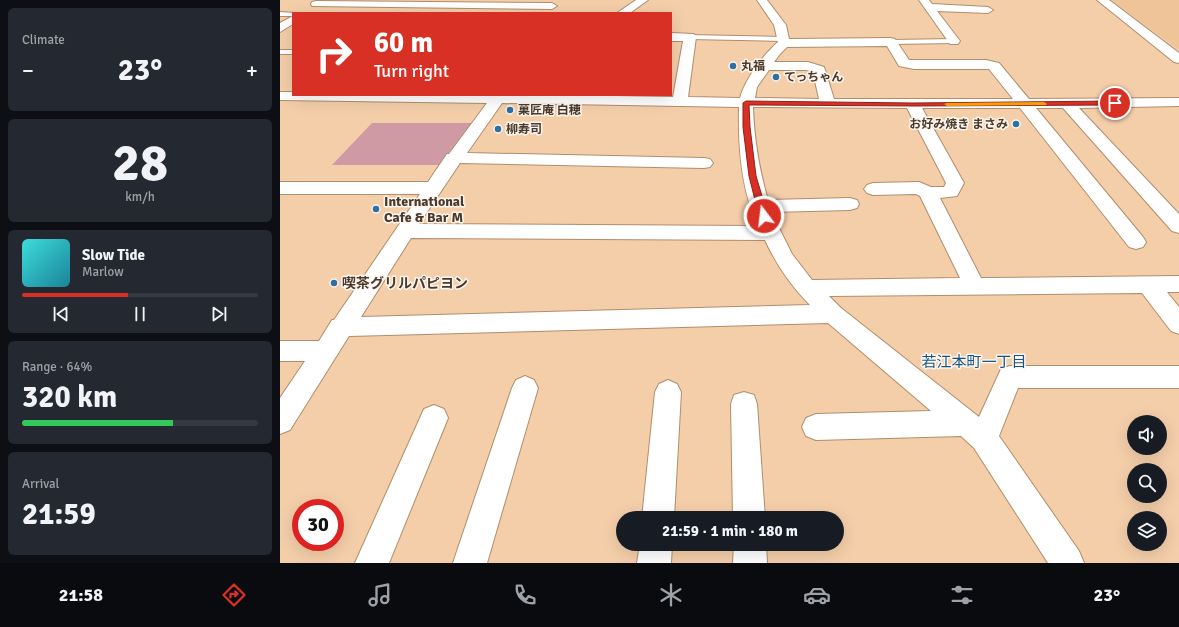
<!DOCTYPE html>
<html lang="en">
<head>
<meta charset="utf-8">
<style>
	:root { --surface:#171b24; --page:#242831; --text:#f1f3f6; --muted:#9ea1a6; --line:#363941; --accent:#d93025 }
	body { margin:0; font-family:Signika,"Noto Sans JP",sans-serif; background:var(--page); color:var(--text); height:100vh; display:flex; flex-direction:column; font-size:15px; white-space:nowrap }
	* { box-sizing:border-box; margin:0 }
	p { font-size:13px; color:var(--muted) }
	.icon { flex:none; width:22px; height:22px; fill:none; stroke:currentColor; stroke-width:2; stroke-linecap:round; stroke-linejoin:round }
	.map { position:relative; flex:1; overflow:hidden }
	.details { display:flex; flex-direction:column; gap:8px; padding:8px; background:#0d0f14; width:280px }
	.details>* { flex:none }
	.banner { position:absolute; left:12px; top:12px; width:380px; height:84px; border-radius:0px; box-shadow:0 4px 16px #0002; background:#d93025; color:#fff; overflow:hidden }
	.tools { position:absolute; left:847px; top:415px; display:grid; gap:8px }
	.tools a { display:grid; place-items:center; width:40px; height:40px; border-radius:50%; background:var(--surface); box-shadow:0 4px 16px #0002; font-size:20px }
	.speed { position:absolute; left:12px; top:499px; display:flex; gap:8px; font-size:20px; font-weight:700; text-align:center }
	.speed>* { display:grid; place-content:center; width:52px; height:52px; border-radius:50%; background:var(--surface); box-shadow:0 4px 16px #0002; line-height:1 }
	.speed .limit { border:6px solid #d22; background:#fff; color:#111 }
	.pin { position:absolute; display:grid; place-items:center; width:34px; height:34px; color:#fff; margin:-17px; border:2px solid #fff; border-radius:50%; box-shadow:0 1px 4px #0007 }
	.me { position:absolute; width:44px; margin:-22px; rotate:345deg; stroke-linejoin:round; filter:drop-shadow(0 0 3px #0008) }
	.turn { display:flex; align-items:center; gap:14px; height:84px; padding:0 16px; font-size:18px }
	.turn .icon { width:52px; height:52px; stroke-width:2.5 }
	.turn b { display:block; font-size:28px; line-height:34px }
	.big { font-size:30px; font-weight:700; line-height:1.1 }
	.details .widget { flex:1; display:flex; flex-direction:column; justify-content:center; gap:6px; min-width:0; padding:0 14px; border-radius:6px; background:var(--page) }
	.details .dial { align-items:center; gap:0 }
	.dial b { font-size:52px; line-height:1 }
	.song { display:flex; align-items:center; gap:12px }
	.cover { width:48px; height:48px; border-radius:6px; background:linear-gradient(135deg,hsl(180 70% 55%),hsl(190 70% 35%)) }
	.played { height:4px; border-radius:2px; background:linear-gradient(90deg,var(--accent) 45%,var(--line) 45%) }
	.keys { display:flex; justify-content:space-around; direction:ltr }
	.heat { display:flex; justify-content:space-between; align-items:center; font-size:22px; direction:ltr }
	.charge { height:6px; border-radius:3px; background:linear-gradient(90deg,#34c759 64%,var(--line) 0) }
	.trip { position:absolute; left:336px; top:511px; width:228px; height:40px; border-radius:20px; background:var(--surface); box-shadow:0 4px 16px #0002; font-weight:700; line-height:40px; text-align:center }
	.tab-bar { display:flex; height:64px; justify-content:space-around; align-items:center; background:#090b0e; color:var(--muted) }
	.tab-bar .icon { width:28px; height:28px }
	.tab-bar .current { color:var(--accent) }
	.tab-bar b { font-size:18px; color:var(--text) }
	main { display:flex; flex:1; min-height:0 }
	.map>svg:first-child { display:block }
	.built { fill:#efc499 }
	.green { fill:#cf9aa4 }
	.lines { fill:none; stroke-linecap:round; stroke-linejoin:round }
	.service-casing { stroke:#b18d6a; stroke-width:2 }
	.minor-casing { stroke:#b18d6a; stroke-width:2 }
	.primary-casing { stroke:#b18d6a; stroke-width:2 }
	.service { fill:#fff; fill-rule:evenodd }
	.minor { fill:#fff; fill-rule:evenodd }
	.primary { fill:#fff; fill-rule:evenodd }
	.route { fill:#d93025; stroke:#8d1f18 }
	.slow { fill:#f59e0b }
	.poi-dot { fill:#2c70a5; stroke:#fdf5ee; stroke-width:1.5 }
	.labels { text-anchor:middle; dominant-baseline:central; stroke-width:3; stroke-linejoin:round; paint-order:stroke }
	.far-poi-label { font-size:12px; font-weight:bold; fill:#493a2b; stroke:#fdf5ee; text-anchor:start }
	.poi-label { font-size:14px; font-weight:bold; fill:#493a2b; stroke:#fdf5ee; text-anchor:start }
	.neighbourhood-label { font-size:15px; fill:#145584; stroke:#fdf5ee }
</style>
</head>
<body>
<main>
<section class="details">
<div class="widget"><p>Climate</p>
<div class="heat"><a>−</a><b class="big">23°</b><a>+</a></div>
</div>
<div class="widget dial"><b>28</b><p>km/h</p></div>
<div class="widget">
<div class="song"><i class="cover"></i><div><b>Slow Tide</b><p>Marlow</p></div></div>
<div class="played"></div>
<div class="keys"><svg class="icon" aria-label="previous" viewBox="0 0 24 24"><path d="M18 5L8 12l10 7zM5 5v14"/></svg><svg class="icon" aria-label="pause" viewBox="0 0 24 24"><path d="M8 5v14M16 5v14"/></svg><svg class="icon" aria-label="next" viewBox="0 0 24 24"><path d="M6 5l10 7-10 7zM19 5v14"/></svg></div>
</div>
<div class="widget"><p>Range · 64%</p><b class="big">320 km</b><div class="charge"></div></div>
<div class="widget"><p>Arrival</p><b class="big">21:59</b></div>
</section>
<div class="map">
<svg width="899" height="563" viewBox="0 0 899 563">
	<rect width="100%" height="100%" fill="#f4cea9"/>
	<polygon class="built" points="831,0 899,0 899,50"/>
	<polygon class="green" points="92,123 193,123 160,165 52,165"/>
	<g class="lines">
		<g class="service-casing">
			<g id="service">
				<polygon points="0,12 16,13 13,13 13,16 0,16"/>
				<polygon points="407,35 503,37 507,39 503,41 410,39 406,37"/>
				<polygon points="674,39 678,41 677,43 611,44 607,42 611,40"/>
				<rect x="0" y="50" width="13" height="4"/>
			</g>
		</g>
		<g class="minor-casing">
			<g id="minor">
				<polygon points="356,0 368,0 350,13 337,13"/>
				<path d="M477,0H487L506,25L509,39L611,38L615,39L629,60H706L719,63L749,99L899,98V106L799,108L899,214V233L892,231L783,108H756L863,237L866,242L863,247L856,249L849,247L740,108H642L684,183L677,196L660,198L701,278L899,276V292H887L899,307V334L891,331L862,293L549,296L561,308L699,417L721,369L730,366H899V388H738L719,436L799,551L804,563H768L694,448L681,436L536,440L526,436L522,427L526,418L536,414L651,411L548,323L69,336L10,430L0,434V398L25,361H0V341H39L52,320H54L140,194H0V182H148L167,154H169L207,103L0,100V92H13V95H274L393,97L403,41H391V33L414,34L416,37L408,97L460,98C465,79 483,55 498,42L494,25ZM607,46L619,66L634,69H709L733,99H554L544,67L528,62H494L500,54L507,47ZM489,70H526L533,72L539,99L475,98L477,87ZM222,103L459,107C458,146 461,190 478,226L139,224L180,163L424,168L430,167L433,163L430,159L424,158L187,153ZM473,107L627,108L666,183L664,187H651L639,182L593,183L587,185L584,189L587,193L593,195L636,194L640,196L680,278L532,280L512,254L491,212L570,210L577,208L579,204L577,200L570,198L488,200C479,169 474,138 473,107ZM131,238L485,240C496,264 511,286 530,305L81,317Z"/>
				<polygon points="639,0 649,0 652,4 708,7 713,10 708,13 657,11 680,41 678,44 670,44"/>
				<polygon points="36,1 272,3 277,6 272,9 32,6 31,4 32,2"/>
				<polygon points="13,16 13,24 0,32 0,23"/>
				<polygon points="245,376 254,380 258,388 207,563 173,563 232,388 236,380"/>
				<polygon points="388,380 397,384 401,392 394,518 362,518 375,392 379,384"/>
				<polygon points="464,392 474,395 477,404 485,518 453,518 451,404 454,395"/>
				<polygon points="154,405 164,409 168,418 109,563 75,563 144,409"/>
				<polygon points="360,544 392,544 391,563 357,563"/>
				<polygon points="454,544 486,544 487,563 453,563"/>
			</g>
		</g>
		<g class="primary-casing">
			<polygon id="primary" points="817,0 829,0 899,53 899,63 894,62"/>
		</g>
		<use href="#service" class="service"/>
		<use href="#minor" class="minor"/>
		<use href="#primary" class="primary"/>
	</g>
	<polygon class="route" points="466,101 633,103 835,101 838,103 835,105 633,106 469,105 470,127 476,176 488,216 484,219 479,216 469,176 463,127 463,103"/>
	<polygon class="slow" points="764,102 767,104 766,105 667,106 664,104 667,103"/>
	<g class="poi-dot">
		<circle cx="453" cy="66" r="4"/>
		<circle cx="496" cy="77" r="4"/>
		<circle cx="230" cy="110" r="4"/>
		<circle cx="736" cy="124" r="4"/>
		<circle cx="218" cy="129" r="4"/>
		<circle cx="96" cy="209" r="4"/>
		<circle cx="54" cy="283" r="4"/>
	</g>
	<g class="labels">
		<g class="far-poi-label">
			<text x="461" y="66">丸福</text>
			<text x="504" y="77">てっちゃん</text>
			<text x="238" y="110">菓匠庵 白穂</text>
			<text x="728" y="124" text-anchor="end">お好み焼き まさみ</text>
			<text x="226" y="129">柳寿司</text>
		</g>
		<g class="poi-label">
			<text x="104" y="201">International<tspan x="104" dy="16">Cafe &amp; Bar M</tspan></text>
			<text x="62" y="283">喫茶グリルパピヨン</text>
		</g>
		<g class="neighbourhood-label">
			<text x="694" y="362">若江本町一丁目</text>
		</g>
	</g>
</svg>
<div class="tools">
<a><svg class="icon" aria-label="sound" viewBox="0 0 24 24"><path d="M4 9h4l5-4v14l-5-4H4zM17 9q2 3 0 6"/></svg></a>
<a><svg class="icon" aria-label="search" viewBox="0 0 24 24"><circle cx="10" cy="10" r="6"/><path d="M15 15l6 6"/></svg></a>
<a><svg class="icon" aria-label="layers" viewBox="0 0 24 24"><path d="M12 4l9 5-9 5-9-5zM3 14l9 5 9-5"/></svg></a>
</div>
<div class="speed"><div class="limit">30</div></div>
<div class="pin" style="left:835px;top:103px;background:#d93025"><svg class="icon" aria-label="arrive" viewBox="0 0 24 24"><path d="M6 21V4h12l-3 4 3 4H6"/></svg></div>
<svg class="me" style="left:484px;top:216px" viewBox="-20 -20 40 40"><circle r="17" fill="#d93025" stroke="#fff" stroke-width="3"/><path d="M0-11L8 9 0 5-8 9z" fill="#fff"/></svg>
<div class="trip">21:59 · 1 min · 180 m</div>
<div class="banner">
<div class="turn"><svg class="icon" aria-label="right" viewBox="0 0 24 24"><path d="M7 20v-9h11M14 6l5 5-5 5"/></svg><div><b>60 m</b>Turn right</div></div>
</div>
</div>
</main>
<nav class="tab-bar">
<b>21:58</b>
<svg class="icon current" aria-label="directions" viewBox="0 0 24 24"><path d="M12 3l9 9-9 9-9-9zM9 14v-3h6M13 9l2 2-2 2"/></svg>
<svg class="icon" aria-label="music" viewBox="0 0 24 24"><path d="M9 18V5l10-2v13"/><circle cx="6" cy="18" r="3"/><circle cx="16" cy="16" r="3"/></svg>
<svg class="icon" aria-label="phone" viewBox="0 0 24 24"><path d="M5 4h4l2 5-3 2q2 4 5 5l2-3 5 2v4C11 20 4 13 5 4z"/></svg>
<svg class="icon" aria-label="climate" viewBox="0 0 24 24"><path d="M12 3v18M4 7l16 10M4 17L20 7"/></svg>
<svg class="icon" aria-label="car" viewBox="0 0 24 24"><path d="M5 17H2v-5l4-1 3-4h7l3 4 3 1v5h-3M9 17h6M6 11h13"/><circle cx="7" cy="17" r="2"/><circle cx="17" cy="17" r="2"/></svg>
<svg class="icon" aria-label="filters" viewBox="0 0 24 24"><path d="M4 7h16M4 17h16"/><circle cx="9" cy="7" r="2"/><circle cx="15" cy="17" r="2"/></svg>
<b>23°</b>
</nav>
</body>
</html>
